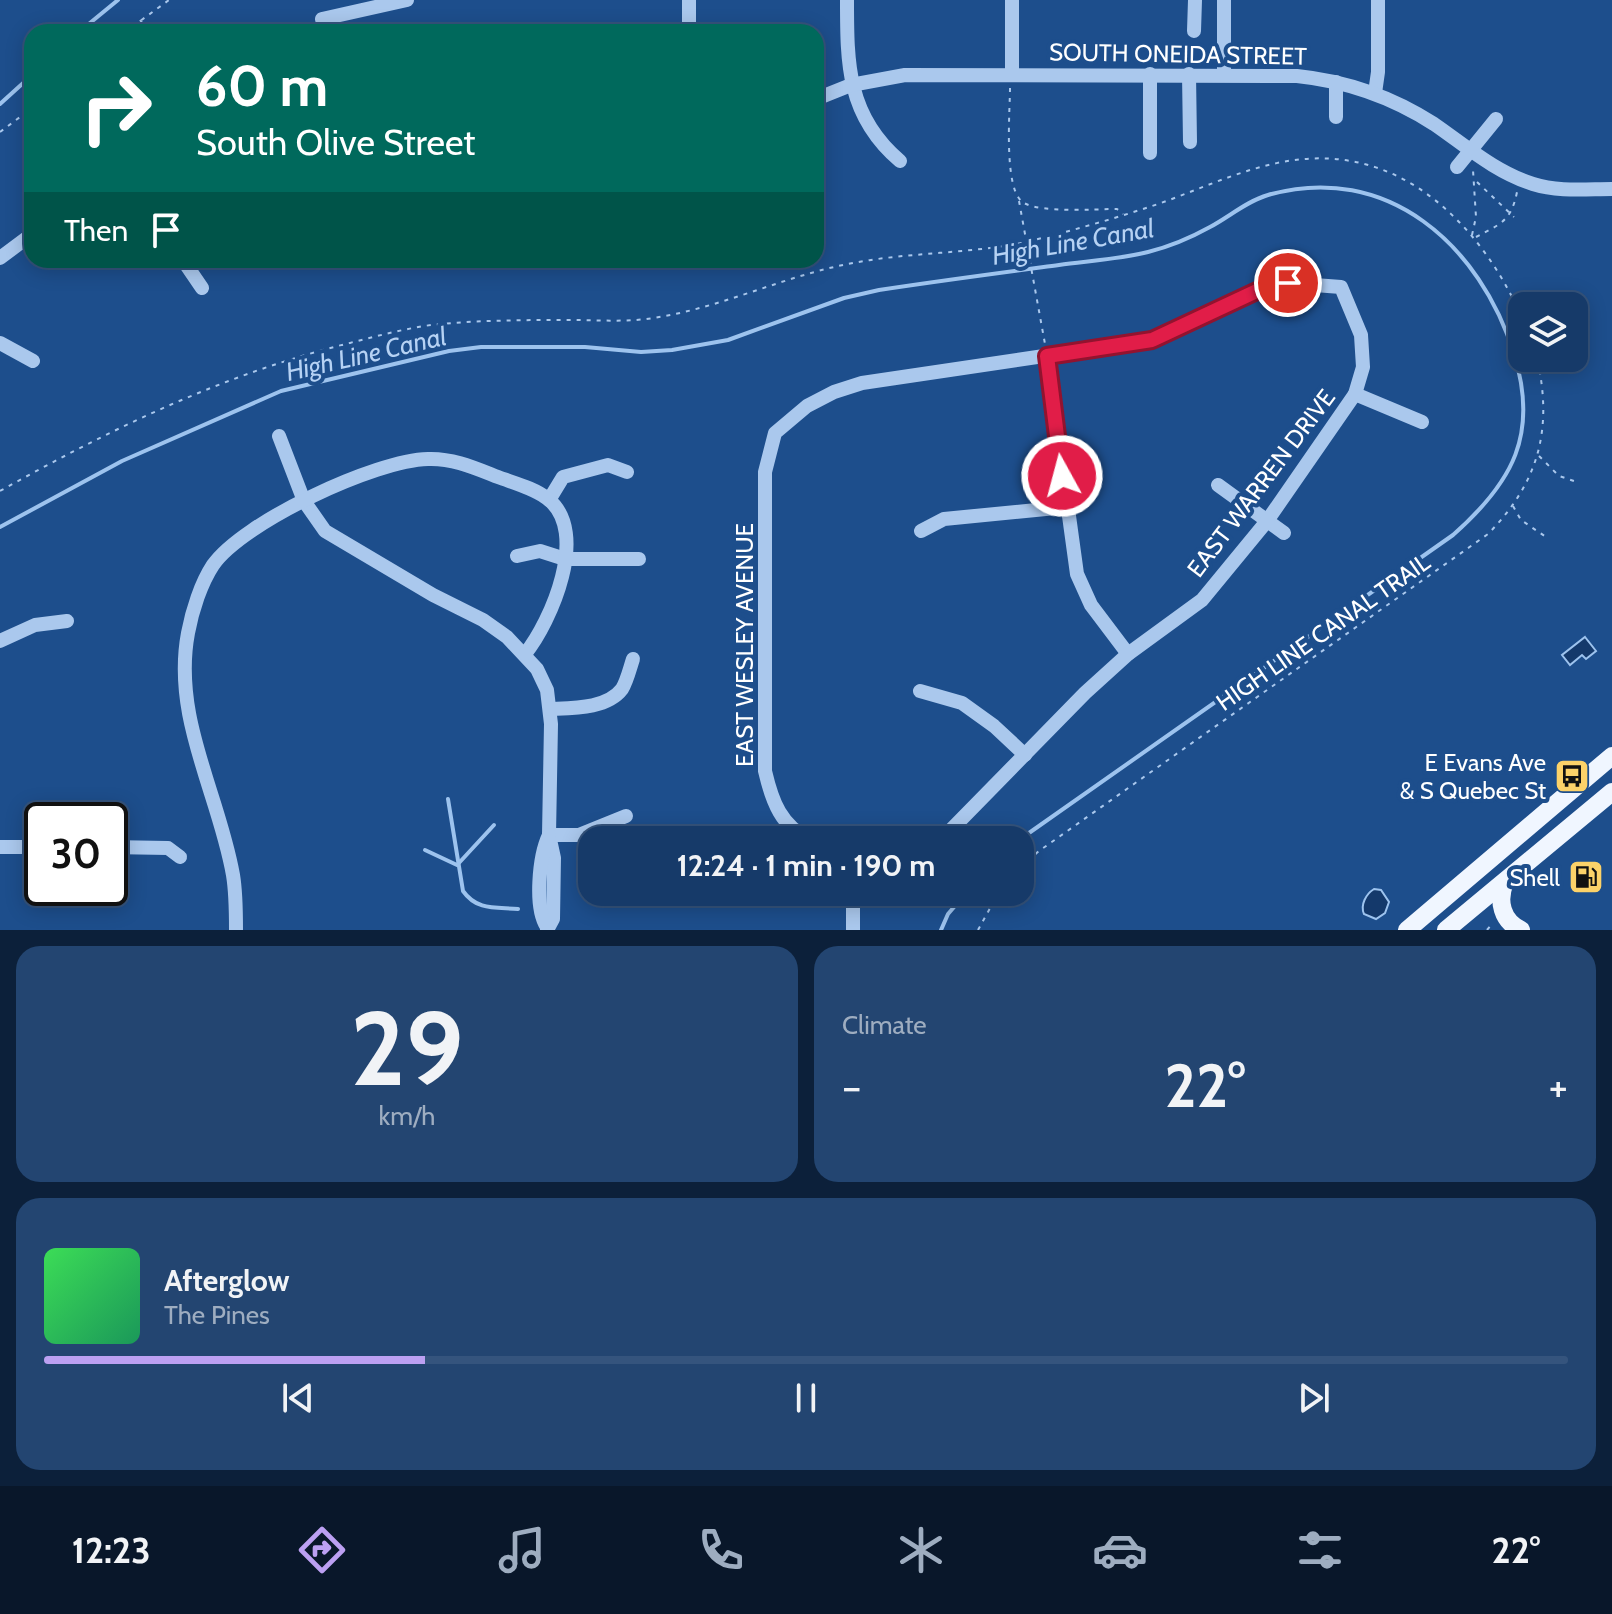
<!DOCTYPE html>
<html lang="en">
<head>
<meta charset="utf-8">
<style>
	:root { --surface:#163a69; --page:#234571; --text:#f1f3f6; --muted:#9eadc0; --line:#35547d; --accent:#bca0f2 }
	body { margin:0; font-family:Cabin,sans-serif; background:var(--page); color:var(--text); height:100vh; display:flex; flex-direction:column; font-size:30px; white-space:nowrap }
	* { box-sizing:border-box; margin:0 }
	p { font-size:26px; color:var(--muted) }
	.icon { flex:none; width:44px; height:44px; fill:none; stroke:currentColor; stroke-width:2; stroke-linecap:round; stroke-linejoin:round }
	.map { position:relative; height:930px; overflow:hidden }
	.drawer { display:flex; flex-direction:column; gap:16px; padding:16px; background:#0c203a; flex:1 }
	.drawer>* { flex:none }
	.banner { position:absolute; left:24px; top:24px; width:800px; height:244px; border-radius:24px; box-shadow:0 4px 20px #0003,0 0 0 2px var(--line); background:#00695c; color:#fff; overflow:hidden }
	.buttons { position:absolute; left:1508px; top:292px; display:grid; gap:16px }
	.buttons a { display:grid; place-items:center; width:80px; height:80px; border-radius:16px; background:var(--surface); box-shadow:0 4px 20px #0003,0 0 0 2px var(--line); font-size:40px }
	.speed { position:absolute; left:24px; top:802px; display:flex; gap:16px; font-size:40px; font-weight:700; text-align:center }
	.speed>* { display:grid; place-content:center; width:104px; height:104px; border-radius:50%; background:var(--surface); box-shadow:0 4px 20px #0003,0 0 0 2px var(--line); line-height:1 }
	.speed .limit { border:4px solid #111; border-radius:12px; background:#fff; color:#111 }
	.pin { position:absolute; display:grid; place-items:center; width:68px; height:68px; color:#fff; margin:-34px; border:4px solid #fff; border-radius:50%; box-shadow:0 2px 8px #0007 }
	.me { position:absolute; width:88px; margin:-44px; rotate:353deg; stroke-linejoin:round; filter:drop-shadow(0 0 6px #0008) }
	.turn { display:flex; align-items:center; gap:28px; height:168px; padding:0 40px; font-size:36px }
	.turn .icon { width:104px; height:104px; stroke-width:2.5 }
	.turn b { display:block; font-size:56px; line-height:68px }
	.then { display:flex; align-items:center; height:76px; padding:0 40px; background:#0003; gap:16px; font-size:30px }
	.big { font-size:60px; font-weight:800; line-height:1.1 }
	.drawer .widget { flex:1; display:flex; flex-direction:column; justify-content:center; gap:12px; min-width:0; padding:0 28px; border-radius:24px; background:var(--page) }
	.drawer .dial { align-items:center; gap:0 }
	.dial b { font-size:104px; line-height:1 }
	.song { display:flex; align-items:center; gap:24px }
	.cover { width:96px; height:96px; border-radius:12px; background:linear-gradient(135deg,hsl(130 70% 55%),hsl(150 70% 35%)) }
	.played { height:8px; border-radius:4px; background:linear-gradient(90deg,var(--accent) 25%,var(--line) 25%) }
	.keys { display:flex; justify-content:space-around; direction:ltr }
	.heat { display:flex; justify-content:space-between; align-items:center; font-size:44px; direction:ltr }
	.drawer .tiles { flex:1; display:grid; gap:16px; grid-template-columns:1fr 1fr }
	.widget:last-child { grid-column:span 2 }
	.trip { position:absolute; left:578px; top:826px; width:456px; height:80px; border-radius:24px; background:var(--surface); box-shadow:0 4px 20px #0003,0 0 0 2px var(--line); font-weight:800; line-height:80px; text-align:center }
	.tabs { display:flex; height:128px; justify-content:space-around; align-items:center; background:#09172a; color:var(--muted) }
	.tabs .icon { width:56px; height:56px }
	.tabs .selected { color:var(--accent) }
	.tabs b { font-size:36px; color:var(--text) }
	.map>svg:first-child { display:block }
	.water { fill:#14396b; stroke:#9dc3ee; stroke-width:2 }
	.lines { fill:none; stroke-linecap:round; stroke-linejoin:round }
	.stream { stroke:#9dc3ee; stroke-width:4 }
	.path { stroke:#aac8ed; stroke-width:2; stroke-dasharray:4 6; stroke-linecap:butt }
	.minor { stroke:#aac8ed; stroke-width:14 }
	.major { stroke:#f0f6ff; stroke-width:18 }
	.route-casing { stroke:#92132f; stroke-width:20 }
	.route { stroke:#e11d48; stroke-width:14 }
	.labels { text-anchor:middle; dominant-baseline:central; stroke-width:8; stroke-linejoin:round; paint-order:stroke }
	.street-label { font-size:24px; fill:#fff; stroke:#1d4e8c }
	.poi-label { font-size:24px; fill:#fff; stroke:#1d4e8c; text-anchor:end }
	.water-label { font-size:26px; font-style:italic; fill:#b6d2f4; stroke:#1d4e8c }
</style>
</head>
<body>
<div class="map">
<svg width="1612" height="930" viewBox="0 0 1612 930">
	<rect width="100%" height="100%" fill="#1d4e8c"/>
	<g class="water">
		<polygon points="1585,637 1596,651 1586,659 1582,655 1570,665 1562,655"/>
		<path d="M1374,889L1381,890L1389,902L1385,913L1376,919L1364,914C1360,905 1366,894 1374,889Z"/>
	</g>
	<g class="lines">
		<g class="stream">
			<polyline points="79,32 118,0"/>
			<polyline points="0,104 32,75"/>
			<path d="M0,527L122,461L281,391L449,351L481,347H585L641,352L672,350L728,340L844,298L879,290C938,281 999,273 1059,265C1088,261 1120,259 1148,252C1168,247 1192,237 1210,227C1229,217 1247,201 1268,195C1387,161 1481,246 1514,354C1539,434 1513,482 1453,535L1019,840"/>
			<path d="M448,799L463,891C477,911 496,907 518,909"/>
			<polyline points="425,850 457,865"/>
			<polyline points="458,864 494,825"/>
			<polyline points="941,930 948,914 967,892"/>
		</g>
		<g class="path">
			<polyline points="140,20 149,32"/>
			<polyline points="125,32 169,0"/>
			<path d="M1010,88C1010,111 1003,192 1024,203C1042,213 1094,209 1117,209L1123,214"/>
			<polyline points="0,132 32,108"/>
			<polyline points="1477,182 1514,217"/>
			<polyline points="1019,201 1045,344"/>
			<polyline points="1472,235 1476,217 1473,170"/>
			<path d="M1476,237C1500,224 1511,222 1517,192"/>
			<polyline points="1539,456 1559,476 1574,481"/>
			<path d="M0,491C111,429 226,373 350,343C377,336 403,329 431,325C478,320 524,320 571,320C596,320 621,322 646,319C718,310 782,276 853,263C910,252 969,254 1026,242C1071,231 1117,218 1161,203C1222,181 1278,151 1344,160C1428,171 1490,244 1522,318"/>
			<polyline points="1513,506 1521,520 1546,537"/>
			<path d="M1020,867L1039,851L1488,534C1539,482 1553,429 1537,358"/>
			<polyline points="978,930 999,892"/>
			<polyline points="1487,930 1492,924"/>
		</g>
		<g class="minor">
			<path d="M847,0C847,64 847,116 900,161"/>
			<polyline points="1012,0 1012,74"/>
			<polyline points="1224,0 1224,74"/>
			<polyline points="1194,31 1195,0"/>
			<polyline points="325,32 322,19 407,0"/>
			<polyline points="689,32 689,0"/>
			<polyline points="1150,74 1150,153"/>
			<polyline points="1189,74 1190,142"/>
			<polyline points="1375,93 1378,72 1378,0"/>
			<path d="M816,99L851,85L905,75L1297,76C1346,81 1392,97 1434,124C1466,146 1495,172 1533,184C1558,192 1586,189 1612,189"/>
			<polyline points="1336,117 1336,82"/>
			<polyline points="1457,167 1496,119"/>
			<polyline points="0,258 32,234"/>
			<polyline points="187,260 187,266 202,288"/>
			<polyline points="0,343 33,361"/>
			<polyline points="1047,356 1077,574 1091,605 1128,654"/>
			<polyline points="1355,394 1422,422"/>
			<polyline points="279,436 304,501 325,531 433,595 483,620 507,637 537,669 547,690 551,724 549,835 554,858 553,919 547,930"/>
			<polyline points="1218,485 1284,533"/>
			<polyline points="549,500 563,477 608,465 627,472"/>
			<polyline points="921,531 944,519 1066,507"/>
			<polyline points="517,556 540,551 565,559 639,559"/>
			<polyline points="0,641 35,625 67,621"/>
			<polyline points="920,691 962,703 994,726 1025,755"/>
			<path d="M550,709C572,708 607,709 622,689C627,681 630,668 633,659"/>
			<polyline points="549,835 579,835 626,816"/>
			<path d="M811,840C781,827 772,801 765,771V472L775,433L807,406L834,392L862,383L1152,340L1261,289L1288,283L1341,287L1361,335L1363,367L1355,394L1267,521L1202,600L1128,654L1085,693L941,840"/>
			<polyline points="0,847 42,847"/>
			<polyline points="110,847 168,848 180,857"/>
			<path d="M547,927C534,908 539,856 549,835"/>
			<path d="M236,930C236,912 236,893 233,875C219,794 172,718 188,633C192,611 201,583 213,565C243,522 376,460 428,459C453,458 475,468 498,477C514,483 534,488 548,499C590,532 551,622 525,654"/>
			<polyline points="853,930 853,892"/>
		</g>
		<g class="major">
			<path d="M1505,882C1497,901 1502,921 1521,930"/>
			<polyline points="1407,930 1612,756"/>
			<polyline points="1446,930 1612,792"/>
		</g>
	</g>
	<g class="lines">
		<g class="route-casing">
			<polyline id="route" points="1062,476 1047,356 1152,340 1261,289 1288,283"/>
		</g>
		<use href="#route" class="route"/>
	</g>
	<defs>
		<g id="bus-square" transform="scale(1.8)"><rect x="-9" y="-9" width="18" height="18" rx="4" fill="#fcd269" stroke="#1d4e8c"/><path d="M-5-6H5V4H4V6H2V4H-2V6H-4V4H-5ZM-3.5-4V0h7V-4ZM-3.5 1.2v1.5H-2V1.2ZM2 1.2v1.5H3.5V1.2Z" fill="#111"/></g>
		<g id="fuel-square" transform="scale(1.8)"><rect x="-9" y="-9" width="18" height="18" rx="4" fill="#fcd269" stroke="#1d4e8c"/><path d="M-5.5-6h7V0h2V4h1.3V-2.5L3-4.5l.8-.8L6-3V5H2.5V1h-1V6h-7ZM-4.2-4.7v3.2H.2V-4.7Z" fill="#111"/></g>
	</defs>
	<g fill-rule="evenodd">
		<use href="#bus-square" x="1572" y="776"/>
		<use href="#fuel-square" x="1586" y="877"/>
	</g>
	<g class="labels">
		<g class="street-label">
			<text transform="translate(1178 54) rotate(1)">SOUTH ONEIDA STREET</text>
			<text transform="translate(1261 483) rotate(-53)">EAST WARREN DRIVE</text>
			<text transform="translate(1323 632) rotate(-35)">HIGH LINE CANAL TRAIL</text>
			<text transform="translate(744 645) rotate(-90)">EAST WESLEY AVENUE</text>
		</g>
		<g class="poi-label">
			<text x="1546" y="762">E Evans Ave<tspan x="1546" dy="28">&amp; S Quebec St</tspan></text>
			<text x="1560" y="877">Shell</text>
		</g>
		<g class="water-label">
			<text transform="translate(1073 242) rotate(-10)">High Line Canal</text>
			<text transform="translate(366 354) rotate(-13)">High Line Canal</text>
		</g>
	</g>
</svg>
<div class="buttons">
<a><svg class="icon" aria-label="layers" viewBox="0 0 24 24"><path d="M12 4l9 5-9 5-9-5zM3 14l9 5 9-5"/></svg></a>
</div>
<div class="speed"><div class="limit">30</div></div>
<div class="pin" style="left:1288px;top:283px;background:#d93025"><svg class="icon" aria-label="arrive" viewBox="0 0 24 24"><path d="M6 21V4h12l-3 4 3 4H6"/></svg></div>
<svg class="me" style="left:1062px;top:476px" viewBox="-20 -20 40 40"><circle r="17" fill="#e11d48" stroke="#fff" stroke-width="3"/><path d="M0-11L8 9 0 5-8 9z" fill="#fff"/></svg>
<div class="trip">12:24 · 1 min · 190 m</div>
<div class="banner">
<div class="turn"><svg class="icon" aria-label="right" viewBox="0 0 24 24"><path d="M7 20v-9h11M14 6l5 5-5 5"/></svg><div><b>60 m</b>South Olive Street</div></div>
<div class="then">Then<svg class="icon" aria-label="arrive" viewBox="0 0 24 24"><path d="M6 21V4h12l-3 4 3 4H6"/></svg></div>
</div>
</div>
<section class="drawer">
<div class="tiles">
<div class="widget dial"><b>29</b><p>km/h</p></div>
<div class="widget"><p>Climate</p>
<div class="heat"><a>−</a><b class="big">22°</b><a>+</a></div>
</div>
<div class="widget">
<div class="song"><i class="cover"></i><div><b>Afterglow</b><p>The Pines</p></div></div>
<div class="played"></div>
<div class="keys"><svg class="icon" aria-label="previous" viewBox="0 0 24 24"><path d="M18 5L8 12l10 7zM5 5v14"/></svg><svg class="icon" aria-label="pause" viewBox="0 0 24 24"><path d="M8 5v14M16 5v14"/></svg><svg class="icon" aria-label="next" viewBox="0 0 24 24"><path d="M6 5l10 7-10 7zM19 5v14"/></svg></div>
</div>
</div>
</section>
<nav class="tabs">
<b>12:23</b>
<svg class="icon selected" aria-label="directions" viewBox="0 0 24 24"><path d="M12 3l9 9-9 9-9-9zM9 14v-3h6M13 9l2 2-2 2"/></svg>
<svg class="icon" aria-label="music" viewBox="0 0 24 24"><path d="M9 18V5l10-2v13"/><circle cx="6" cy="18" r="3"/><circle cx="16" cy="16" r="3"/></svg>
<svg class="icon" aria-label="phone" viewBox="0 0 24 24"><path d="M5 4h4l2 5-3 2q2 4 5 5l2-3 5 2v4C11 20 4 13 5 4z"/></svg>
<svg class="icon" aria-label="climate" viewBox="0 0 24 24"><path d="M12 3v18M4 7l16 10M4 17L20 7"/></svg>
<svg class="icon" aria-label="car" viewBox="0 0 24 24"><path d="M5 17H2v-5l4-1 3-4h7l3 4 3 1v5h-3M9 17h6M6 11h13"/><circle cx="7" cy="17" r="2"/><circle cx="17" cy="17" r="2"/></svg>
<svg class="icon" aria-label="filters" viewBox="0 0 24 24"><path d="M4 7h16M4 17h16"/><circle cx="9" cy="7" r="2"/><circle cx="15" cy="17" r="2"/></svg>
<b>22°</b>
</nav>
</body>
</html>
